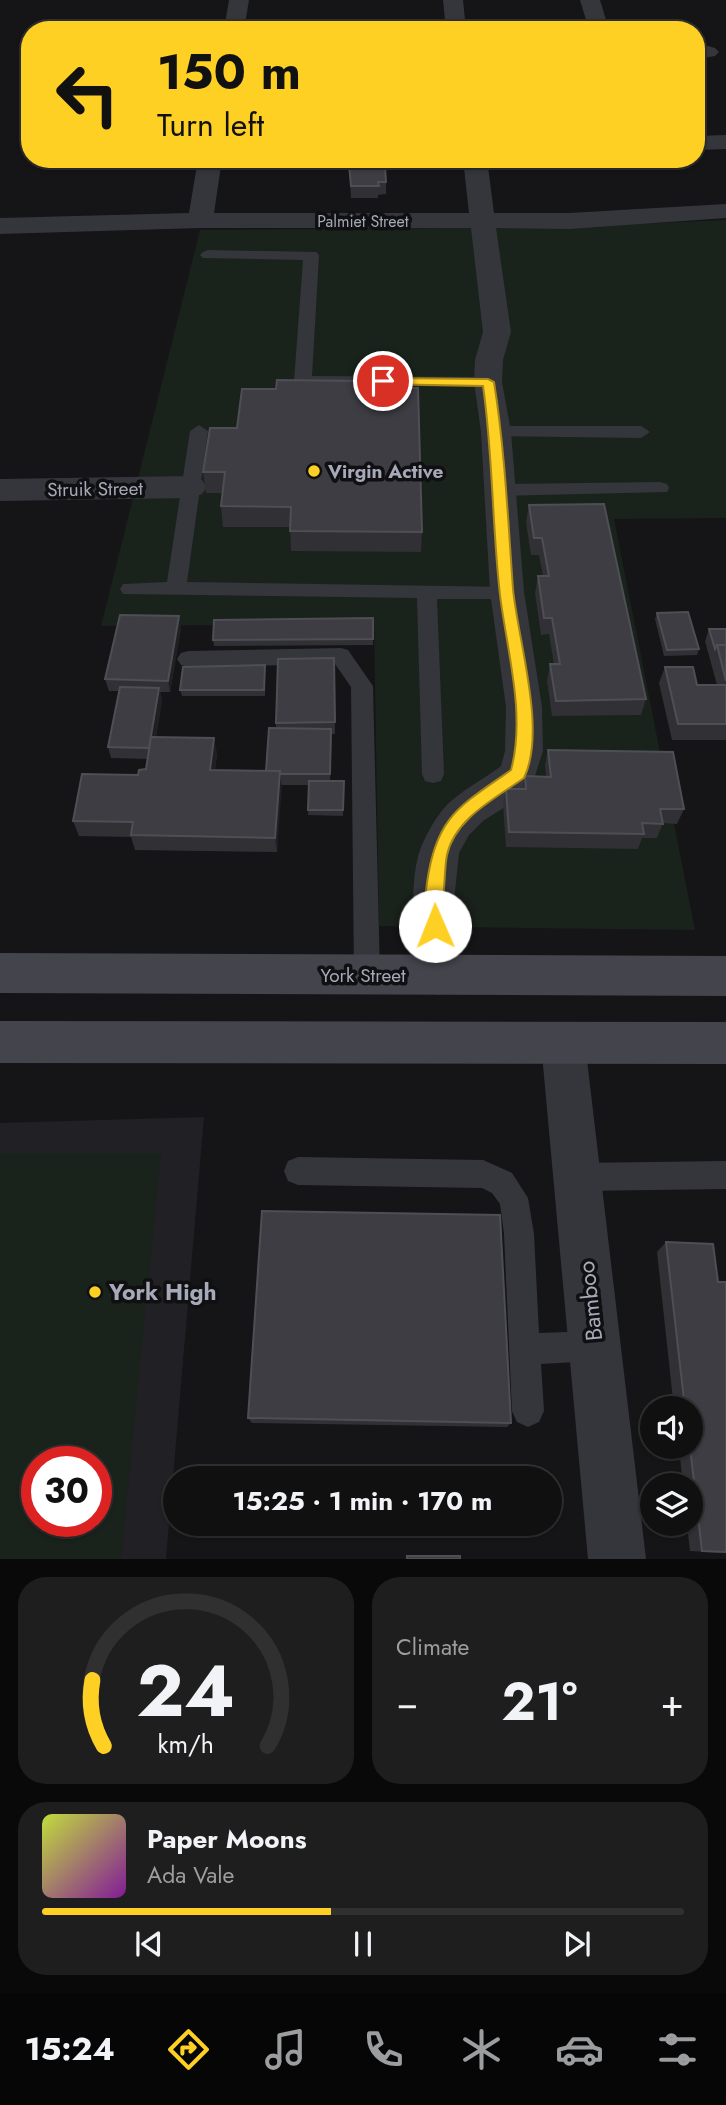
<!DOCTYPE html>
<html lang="en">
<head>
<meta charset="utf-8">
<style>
	:root { --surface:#101011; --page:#1e1e1f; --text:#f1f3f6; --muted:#9c9d9f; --line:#303031; --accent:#ffd024 }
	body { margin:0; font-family:Jost,sans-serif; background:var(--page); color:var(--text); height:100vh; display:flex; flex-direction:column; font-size:26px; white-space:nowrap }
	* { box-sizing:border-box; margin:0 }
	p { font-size:23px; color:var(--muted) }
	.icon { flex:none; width:38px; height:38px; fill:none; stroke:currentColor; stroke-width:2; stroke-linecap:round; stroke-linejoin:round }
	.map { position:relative; height:1559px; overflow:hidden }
	.details { display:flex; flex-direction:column; gap:18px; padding:18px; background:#090909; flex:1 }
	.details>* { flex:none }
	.banner { position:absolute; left:21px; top:21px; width:684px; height:147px; border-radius:28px; box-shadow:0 2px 5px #0004,0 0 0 2px var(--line); background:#ffd024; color:#111; overflow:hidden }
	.buttons { position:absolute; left:640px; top:1396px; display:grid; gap:14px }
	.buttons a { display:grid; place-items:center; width:63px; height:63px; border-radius:50%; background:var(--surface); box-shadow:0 2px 5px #0004,0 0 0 2px var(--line); font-size:35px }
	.speed { position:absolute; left:21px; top:1446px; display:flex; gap:14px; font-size:35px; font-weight:700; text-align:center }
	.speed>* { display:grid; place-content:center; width:91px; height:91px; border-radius:50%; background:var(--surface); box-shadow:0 2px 5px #0004,0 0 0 2px var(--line); line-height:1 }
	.speed .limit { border:10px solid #d22; background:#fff; color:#111 }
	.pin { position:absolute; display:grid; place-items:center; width:60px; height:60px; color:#fff; margin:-30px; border:4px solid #fff; border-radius:50%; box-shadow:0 2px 7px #0007 }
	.me { position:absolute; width:77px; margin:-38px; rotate:359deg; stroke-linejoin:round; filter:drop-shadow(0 0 5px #0008) }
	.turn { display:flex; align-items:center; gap:24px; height:147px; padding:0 21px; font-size:32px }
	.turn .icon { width:91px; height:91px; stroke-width:2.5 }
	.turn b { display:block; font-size:49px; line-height:60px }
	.big { font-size:52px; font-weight:700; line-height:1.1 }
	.details .tile { flex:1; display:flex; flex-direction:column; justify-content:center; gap:10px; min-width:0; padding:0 24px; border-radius:28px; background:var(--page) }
	.details .dial { align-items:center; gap:0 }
	.dial svg { height:182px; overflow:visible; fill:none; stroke:var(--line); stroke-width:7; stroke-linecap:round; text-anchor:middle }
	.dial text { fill:var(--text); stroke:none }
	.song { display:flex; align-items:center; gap:21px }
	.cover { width:84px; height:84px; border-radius:10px; background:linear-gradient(135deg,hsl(70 70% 55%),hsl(290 70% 35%)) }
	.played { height:7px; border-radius:4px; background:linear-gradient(90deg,var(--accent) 45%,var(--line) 45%) }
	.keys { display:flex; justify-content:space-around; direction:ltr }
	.heat { display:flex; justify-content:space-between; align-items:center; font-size:38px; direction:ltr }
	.details .tiles { flex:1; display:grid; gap:18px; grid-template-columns:1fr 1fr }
	.tile:last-child { grid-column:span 2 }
	.trip { position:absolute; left:163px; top:1466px; width:399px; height:70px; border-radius:35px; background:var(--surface); box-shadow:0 2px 5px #0004,0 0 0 2px var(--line); font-weight:700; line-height:70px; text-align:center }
	.dock { display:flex; height:112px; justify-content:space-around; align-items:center; background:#060607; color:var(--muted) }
	.dock .icon { width:49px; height:49px }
	.dock .on { color:var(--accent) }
	.dock b { font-size:32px; color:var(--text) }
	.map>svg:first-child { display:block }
	.built { fill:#212024; fill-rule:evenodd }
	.green { fill:#1a221c; fill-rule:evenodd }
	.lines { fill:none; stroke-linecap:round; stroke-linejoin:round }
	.lane { fill:#35353c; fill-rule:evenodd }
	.street { fill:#35353c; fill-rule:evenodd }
	.secondary { fill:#43444c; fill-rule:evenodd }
	.wall { fill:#313035 }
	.shaded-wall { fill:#202023 }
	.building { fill:#3d3d43; stroke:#4e4e55; stroke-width:2 }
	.route { fill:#ffd024; stroke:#a68717; stroke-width:2 }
	.poi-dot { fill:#ffd024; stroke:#101012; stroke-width:2.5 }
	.labels { text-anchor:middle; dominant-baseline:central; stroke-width:7; stroke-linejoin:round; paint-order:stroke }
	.far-street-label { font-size:16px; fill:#a5a9b8; stroke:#101012 }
	.poi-label { font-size:19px; font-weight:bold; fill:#a5a9b8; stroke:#101012; text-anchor:start }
	.street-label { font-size:19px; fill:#a5a9b8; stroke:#101012 }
	.near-poi-label { font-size:23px; font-weight:bold; fill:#a5a9b8; stroke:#101012; text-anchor:start }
	.near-street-label { font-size:23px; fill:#a5a9b8; stroke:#101012 }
</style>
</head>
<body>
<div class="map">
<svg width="726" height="1559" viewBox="0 0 726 1559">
	<rect width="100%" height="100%" fill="#151517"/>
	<path class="built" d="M204,1117L166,1559H0V1123ZM37,1461H96V1521H37Z"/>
	<g class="green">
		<rect x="297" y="159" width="113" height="7"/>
		<polygon points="726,220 726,518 614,519 695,930 379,926 374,624 101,626 200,230 570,227"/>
		<path d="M0,1153H161L121,1559H0ZM96,1461V1521H37V1461Z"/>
	</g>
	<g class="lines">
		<g class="lane">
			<polygon points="208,250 316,252 319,255 312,376 488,377 497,382 488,387 297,385 294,381 303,260 203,258 200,255 203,252"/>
			<polygon points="199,425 208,431 187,582 514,587 517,592 514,597 507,599 437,599 444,774 441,781 433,783 425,781 422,774 417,598 123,594 120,589 123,584 167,582 190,431"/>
			<polygon points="496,426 641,426 650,432 641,438 490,436 487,432"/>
			<polygon points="660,482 667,484 669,488 667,492 500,496 493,494 491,490 493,486 500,484"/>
			<polygon points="341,648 348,650 373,686 380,975 376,983 367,987 358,983 354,975 351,687 335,664 188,667 181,665 177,659 181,653 188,651"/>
			<polygon points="298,1157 483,1160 512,1173 528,1198 534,1234 539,1333 595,1331 606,1335 610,1346 606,1357 595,1361 541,1364 544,1411 539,1422 528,1427 517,1422 512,1411 504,1234 500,1204 492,1193 482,1188 298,1185 288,1181 284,1171 288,1161"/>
			<polygon points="726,1161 726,1189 577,1191 567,1187 563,1177 567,1167 577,1163"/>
		</g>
		<g class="street">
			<polygon points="229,0 249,0 244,30 224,30"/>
			<polygon points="443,0 463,0 466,30 446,30"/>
			<polygon points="580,0 600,0 609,30 589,30"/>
			<polygon points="708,46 715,48 719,52 715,56 696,59 696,47"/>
			<polygon points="726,135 726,149 696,150 696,136"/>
			<path d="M198,159H222L214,213H469L463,159H487L494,213H569L726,204V218L569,229L496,228L511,332L503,360L502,382L511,432L524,592L542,707L543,751L532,785L505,807L483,821L469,835L459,853L454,901L461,975L454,989L439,995L424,989C411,960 409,880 420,850C425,837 433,822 441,812C454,794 483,780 501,766L505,751L506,707L490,592L481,432L474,382L475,360L483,332L471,228H200L0,234V218L189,213Z"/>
			<polygon points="191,476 202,480 207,487 202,494 191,498 0,501 0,479"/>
			<polygon points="563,1022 579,1028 585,1043 646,1559 588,1559 541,1043 547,1028"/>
		</g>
		<g class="secondary">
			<polygon points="0,953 726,956 726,996 0,993"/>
			<polygon points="0,1021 726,1022 726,1064 0,1063"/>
		</g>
	</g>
	<g class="wall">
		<polygon points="349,165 386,182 386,194 378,195 378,198 351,198"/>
		<polygon points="237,428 422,532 421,552 291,551 290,527 223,527 221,506 222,493 206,493 203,472"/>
		<polygon points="529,505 646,699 641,715 552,716 547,681 550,664 554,664 549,634 541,635 535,593 538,576 543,576 539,555 531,555 526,522"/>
		<polygon points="657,613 699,649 697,655 664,656 655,619"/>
		<polygon points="373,618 373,645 214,646 213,640"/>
		<polygon points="181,628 170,692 160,692 162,700 156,737 217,753 215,770 266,771 276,728 276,723 334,658 335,734 332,734 330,781 344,781 343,816 308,815 309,785 281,785 277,852 135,850 131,837 79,836 73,821 146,769 148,759 111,758 108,747 119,691 109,691 105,679"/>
		<polygon points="709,629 726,629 726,740 672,740 659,683 665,667 697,685 717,685 705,641"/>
		<polygon points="265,665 265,696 182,696 180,690"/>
		<polygon points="548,750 684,809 677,824 663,823 657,838 642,838 638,849 506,847 503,804 506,789 522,789 525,776 546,777 545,765"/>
		<polygon points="666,1242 718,1282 726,1282 726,1553 690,1551 687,1524 691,1524 691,1486 683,1486 679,1447 691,1447 691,1409 674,1409 657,1252"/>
		<polygon points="248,1418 511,1423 507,1427 252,1423"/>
	</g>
	<g class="shaded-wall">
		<polygon points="179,616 181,628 170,692 168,681"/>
		<polygon points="159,688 162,700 152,759 149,748"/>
		<polygon points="214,738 217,753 213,785 210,770"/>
		<polygon points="280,771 282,787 277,852 275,838"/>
	</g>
	<g class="building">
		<polygon points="349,165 385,167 386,182 378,182 379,186 351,186"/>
		<polygon points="277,380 366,381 366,388 418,388 422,532 290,531 291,507 221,506 225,472 203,472 210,428 237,428 242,389 276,389"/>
		<polygon points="604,504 646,699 556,701 550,664 560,664 552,618 544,618 538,576 549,576 542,538 534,538 529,505"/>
		<polygon points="688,612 699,649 667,650 657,613"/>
		<polygon points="120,615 179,616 168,681 105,679"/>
		<polygon points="373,618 373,639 213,640 214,620"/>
		<polygon points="709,629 726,629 726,645 717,645 715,649"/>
		<polygon points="717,645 726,645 726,681"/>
		<polygon points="334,658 335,722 276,723 278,659"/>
		<polygon points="265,665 264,690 180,690 183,667"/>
		<polygon points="665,667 693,667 697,685 726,685 726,724 678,724"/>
		<polygon points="120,687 159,688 149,748 108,747"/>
		<polygon points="269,728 331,729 330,774 280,774 280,771 266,771"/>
		<polygon points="151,737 214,738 210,770 280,771 275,838 131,835 133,822 73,821 82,774 138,775 139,770 146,769"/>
		<polygon points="548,750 673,752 684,809 660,809 663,824 642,823 644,834 509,832 506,789 526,789 525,776 551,777"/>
		<polygon points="309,781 344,781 343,810 308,810"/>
		<polygon points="262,1211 500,1215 511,1423 248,1418"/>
		<polygon points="666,1242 713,1244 718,1282 726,1282 726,1552 702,1551 690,1447 691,1447 691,1409 685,1409"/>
		<rect x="407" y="1556" width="53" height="3"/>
	</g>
	<path class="route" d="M383,378L488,379L494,382C505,451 508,520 513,589C518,641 547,731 524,778C496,798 455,818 447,855C445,865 445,877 444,888C442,901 447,919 441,931L435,934L429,931C422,917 425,898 427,883C436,816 460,806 511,770C526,714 507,652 500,595C492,525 493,455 483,386L378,384L377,381Z"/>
	<g class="poi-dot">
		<circle cx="314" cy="471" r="7"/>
		<circle cx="95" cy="1292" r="7"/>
	</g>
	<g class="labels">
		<g class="far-street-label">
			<text x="363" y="221">Palmiet Street</text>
		</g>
		<g class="poi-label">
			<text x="328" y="471">Virgin Active</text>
		</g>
		<g class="street-label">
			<text transform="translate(95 489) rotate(-1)">Struik Street</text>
			<text x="363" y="975">York Street</text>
		</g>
		<g class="near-poi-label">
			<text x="109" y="1292">York High</text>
		</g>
		<g class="near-street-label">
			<text transform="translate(590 1301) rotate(-96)">Bamboo</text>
		</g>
	</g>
</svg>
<div class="buttons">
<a><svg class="icon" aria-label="sound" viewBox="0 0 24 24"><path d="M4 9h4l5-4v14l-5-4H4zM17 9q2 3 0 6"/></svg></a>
<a><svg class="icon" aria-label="layers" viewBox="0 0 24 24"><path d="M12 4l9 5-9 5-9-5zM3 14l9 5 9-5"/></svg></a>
</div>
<div class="speed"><div class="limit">30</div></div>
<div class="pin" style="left:383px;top:381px;background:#d93025"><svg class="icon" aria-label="arrive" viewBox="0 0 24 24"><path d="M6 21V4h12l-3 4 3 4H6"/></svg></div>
<svg class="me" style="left:435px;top:926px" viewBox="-20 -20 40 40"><circle r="19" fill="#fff"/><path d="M0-13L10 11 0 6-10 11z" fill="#ffd024"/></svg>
<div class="trip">15:25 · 1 min · 170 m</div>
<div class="banner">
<div class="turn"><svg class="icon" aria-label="left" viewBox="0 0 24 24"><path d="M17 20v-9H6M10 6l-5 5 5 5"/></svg><div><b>150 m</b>Turn left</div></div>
</div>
</div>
<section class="details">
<div class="tiles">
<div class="tile dial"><svg viewBox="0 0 100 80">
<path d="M14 69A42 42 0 1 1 86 69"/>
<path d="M14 69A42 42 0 0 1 9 40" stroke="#ffd024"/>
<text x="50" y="56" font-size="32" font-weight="700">24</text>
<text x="50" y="72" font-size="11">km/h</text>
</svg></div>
<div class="tile"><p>Climate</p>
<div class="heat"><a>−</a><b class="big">21°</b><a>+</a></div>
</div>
<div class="tile">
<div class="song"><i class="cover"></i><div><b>Paper Moons</b><p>Ada Vale</p></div></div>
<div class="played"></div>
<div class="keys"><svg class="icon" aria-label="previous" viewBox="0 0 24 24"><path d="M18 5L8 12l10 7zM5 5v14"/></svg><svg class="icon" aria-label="pause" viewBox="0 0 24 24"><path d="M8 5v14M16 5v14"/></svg><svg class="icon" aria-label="next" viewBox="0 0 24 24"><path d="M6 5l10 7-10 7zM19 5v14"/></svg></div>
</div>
</div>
</section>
<nav class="dock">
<b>15:24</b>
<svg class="icon on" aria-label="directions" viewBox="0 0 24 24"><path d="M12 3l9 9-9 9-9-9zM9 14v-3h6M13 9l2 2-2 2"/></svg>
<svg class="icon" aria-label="music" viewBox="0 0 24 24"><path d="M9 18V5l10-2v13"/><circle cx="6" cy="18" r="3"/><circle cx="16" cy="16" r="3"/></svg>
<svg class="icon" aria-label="phone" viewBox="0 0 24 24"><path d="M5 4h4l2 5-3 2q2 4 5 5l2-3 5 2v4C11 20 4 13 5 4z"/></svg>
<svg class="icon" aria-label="climate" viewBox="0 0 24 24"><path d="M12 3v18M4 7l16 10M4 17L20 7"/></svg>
<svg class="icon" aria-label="car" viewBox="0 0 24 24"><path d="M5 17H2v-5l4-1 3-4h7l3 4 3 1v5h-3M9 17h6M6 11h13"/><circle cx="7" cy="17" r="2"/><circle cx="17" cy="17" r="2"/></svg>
<svg class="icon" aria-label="filters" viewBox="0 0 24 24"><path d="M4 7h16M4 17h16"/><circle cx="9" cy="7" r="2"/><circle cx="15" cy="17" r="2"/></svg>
</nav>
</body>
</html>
